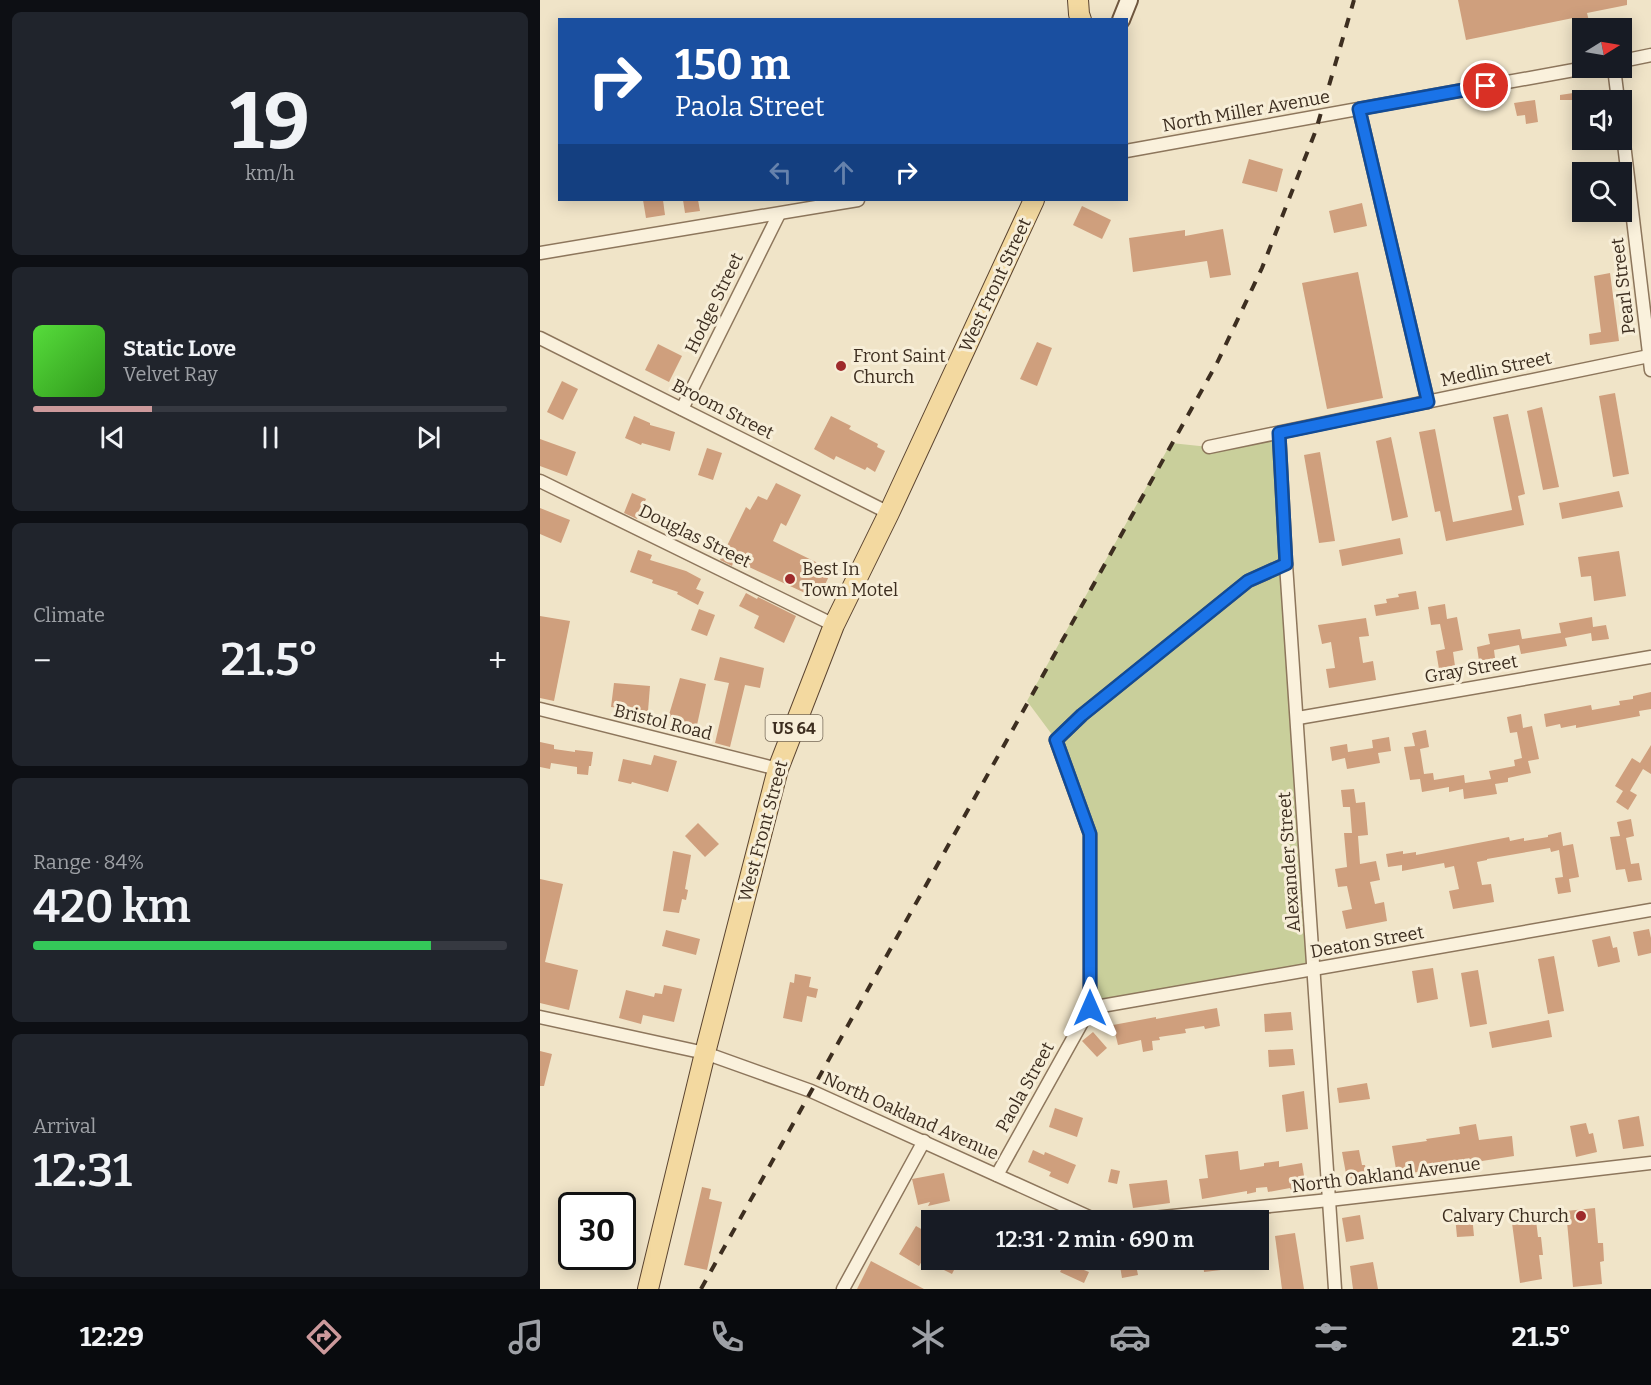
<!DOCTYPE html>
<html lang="en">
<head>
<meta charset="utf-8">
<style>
	:root { --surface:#171b24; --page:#20242c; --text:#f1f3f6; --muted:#9ea1a6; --line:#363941; --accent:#cc999b }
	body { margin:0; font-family:Bitter,serif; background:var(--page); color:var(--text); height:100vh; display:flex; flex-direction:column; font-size:22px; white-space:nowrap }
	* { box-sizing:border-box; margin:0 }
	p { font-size:20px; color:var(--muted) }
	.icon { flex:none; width:33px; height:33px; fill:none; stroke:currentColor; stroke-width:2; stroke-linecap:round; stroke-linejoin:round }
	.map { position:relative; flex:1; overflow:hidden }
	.panel { display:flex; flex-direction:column; gap:12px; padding:12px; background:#0d0f14; width:540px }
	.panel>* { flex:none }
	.top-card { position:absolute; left:18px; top:18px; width:570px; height:183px; border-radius:0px; box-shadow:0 3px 15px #0003; background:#1a4fa0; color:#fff; overflow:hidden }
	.needle { width:39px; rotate:79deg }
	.fabs { position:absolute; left:1032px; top:18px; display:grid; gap:12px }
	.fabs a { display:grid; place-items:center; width:60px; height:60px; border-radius:0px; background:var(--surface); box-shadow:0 3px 15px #0003; font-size:30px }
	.speed { position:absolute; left:18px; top:1192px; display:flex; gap:12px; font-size:30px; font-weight:700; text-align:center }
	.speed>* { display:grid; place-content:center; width:78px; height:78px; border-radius:50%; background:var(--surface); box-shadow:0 3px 15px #0003; line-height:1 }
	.speed .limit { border:3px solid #111; border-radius:9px; background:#fff; color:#111 }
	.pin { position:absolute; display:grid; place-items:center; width:51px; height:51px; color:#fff; margin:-26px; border:3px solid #fff; border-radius:50%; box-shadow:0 2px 6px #0007 }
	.me { position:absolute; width:66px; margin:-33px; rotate:0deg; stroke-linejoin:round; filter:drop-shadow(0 0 4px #0008) }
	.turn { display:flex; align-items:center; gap:21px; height:126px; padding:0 18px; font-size:27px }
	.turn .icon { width:78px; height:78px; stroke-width:2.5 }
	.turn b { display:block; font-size:42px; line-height:51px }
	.lanes { display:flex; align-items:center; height:57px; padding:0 18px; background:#0003; justify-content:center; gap:30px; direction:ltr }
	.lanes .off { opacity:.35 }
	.big { font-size:45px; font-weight:600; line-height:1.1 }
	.panel .card { flex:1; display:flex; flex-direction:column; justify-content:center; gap:9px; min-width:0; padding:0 21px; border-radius:9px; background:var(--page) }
	.panel .dial { align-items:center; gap:0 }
	.dial b { font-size:78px; line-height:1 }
	.song { display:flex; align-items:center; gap:18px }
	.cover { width:72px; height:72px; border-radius:9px; background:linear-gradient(135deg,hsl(110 70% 55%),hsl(110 70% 35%)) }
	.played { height:6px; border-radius:3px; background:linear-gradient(90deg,var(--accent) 25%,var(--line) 25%) }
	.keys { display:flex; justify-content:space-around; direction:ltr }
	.heat { display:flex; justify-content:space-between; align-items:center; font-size:33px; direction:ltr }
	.charge { height:9px; border-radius:4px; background:linear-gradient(90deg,#34c759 84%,var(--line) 0) }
	.trip { position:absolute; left:381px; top:1210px; width:348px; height:60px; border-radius:0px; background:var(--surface); box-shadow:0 3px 15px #0003; font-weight:600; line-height:60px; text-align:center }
	.menu { display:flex; height:96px; justify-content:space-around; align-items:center; background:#090b0e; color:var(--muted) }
	.menu .icon { width:42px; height:42px }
	.menu .current { color:var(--accent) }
	.menu b { font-size:27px; color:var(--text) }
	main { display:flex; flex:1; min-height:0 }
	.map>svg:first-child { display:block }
	.green { fill:#c9cf9b }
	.building { fill:#cf9f7d }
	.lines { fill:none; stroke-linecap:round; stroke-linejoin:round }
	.street-casing { stroke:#8d765c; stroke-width:15 }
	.secondary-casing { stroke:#6f573f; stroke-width:20 }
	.primary-casing { stroke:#5b4430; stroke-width:22 }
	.street { stroke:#faf1dc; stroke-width:12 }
	.secondary { stroke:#faf1dc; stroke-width:16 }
	.primary { stroke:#f3d9a0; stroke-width:20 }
	.rail { stroke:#3d2e20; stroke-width:4; stroke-dasharray:10 10; stroke-linecap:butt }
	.route-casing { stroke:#114b97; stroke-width:15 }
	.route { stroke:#1a73e8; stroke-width:10 }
	.poi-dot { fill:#9e2a2b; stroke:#f7eed8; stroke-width:2 }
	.labels { text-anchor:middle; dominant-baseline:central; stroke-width:6; stroke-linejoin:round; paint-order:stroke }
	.shield { fill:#f7eed8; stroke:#756857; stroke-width:1.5 }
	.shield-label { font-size:16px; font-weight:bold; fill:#3d2e20 }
	.street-label { font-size:18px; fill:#3d2e20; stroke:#f7eed8 }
	.poi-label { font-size:18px; fill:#3d2e20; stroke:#f7eed8; text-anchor:start }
</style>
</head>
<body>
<main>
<section class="panel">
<div class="card dial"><b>19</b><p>km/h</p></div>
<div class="card">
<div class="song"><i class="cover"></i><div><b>Static Love</b><p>Velvet Ray</p></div></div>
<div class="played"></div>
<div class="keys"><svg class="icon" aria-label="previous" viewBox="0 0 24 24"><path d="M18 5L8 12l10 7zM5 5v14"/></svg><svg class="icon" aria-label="pause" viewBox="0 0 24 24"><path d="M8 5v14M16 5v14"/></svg><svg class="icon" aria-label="next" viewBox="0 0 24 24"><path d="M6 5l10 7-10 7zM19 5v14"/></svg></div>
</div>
<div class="card"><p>Climate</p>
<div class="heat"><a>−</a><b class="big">21.5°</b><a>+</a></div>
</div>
<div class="card"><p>Range · 84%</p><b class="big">420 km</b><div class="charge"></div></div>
<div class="card"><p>Arrival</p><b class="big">12:31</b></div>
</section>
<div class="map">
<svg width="1111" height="1289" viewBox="0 0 1111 1289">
	<rect width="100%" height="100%" fill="#f0e4c8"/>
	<polygon class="green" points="739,433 774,970 550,1008 550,834 516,740 487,701 631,443 669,447"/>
	<g class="building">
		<polygon points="918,0 1087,0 1087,5 1047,13 1050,25 1035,28 1033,18 926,40"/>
		<polygon points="1053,90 1055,100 1042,100 1042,130 1037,130 1032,100 1020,100 1020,95"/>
		<polygon points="995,100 998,122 986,124 985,115 977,116 974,103"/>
		<polygon points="709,159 743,169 737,192 702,183"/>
		<polygon points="103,200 123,200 125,215 106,218"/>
		<polygon points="143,200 158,200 160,211 145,213"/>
		<polygon points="822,203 827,226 794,233 789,211"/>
		<polygon points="542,206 571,220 562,239 533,225"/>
		<polygon points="683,229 691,275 670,278 667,261 593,272 589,238 645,230 645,236"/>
		<polygon points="818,272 843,398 787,409 762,283"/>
		<polygon points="1070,273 1079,341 1050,345 1049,334 1061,332 1054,276"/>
		<polygon points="497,342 512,348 497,386 480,379"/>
		<polygon points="118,344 142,356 129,382 105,370"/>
		<polygon points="22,381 38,389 23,420 7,412"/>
		<polygon points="1075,393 1089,474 1073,477 1059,396"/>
		<polygon points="1002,407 1019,487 1003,490 987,411"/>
		<polygon points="968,414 985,494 978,496 984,525 906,541 900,511 895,512 879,432 895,429 913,522 972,510 953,417"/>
		<polygon points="94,416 110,423 110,425 135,432 130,451 102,443 101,445 85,438"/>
		<polygon points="291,416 311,426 309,429 338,444 337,447 345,451 335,472 327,467 325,470 296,456 294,460 274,449"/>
		<polygon points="851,437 868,517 852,521 836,441"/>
		<polygon points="0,439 36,452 27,476 0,466"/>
		<polygon points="167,448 182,453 173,480 158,475"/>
		<polygon points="780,452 795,541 779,543 764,455"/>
		<polygon points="236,483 261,495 246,526 241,523 233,541 292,570 278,599 194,560 192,566 180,560 206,507 210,510 218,496 227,500"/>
		<polygon points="1079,491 1083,507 1022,519 1019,503"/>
		<polygon points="92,493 106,499 97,519 84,513"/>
		<polygon points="0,508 30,520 21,543 0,534"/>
		<polygon points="860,538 863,554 802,566 799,550"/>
		<polygon points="98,550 112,555 110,560 146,571 161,579 156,589 164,592 158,605 137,594 138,592 112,583 113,580 90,572"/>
		<polygon points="1079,551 1086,596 1054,601 1051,576 1041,577 1038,557"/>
		<polygon points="876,591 879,609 836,616 834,605 847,603 846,599 859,597 858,594"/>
		<polygon points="206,593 217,599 218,597 256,616 244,643 214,628 219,616 199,606"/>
		<polygon points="905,604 907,619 917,617 923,650 913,652 915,666 899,669 896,651 905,649 900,624 891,625 888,607"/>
		<polygon points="159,609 175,615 167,636 151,630"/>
		<polygon points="0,616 30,621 14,701 0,698"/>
		<polygon points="1052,617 1053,627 1066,625 1069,639 1052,641 1051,633 1025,638 1027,646 981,654 979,645 954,650 955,658 939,661 937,647 950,644 948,634 980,629 982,639 1021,633 1019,623"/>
		<polygon points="826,618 829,636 819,637 823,663 833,661 836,680 789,688 786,669 795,668 791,642 782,644 778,625"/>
		<polygon points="180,657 224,668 220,688 205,685 190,747 175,743 189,683 174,680"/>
		<polygon points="140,678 166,684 157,725 128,718"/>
		<polygon points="74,683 110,686 108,711 71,707"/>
		<polygon points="1111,692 1111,709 1099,711 1100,716 1036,728 1036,725 1021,728 1020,724 1006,727 1004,714 1051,705 1052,710 1080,705 1079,701 1093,699 1093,696"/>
		<polygon points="981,714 983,728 992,726 999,759 988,761 991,773 968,778 968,782 955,784 957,794 924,799 923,789 909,792 909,787 882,792 880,779 870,780 864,747 875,746 872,733 886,730 889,747 880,749 884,774 893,773 894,780 924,775 925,783 951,779 949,771 975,766 974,760 982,758 977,732 970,733 967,717"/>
		<polygon points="849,737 851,751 838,753 840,763 807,769 805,758 792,761 790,747 807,744 808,752 833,748 832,740"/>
		<polygon points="0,742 14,745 14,749 35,752 35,750 53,752 51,766 49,766 48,775 37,774 37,767 11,763 10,769 0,767"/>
		<polygon points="1111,745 1111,774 1103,769 1090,791 1097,795 1088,810 1076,802 1083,791 1075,786 1092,758 1100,763"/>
		<polygon points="114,755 137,761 128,792 92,782 91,784 78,781 83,759 111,765"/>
		<polygon points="814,789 816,803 825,802 828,835 818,836 820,864 836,861 840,880 830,882 835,904 844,902 847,921 806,929 802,911 812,909 807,886 798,887 795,869 807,867 804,833 812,833 810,807 803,807 801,790"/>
		<polygon points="1091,819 1094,836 1086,838 1091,864 1099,863 1102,880 1088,882 1085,869 1076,870 1070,837 1080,836 1077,822"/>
		<polygon points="158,823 179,844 165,857 145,836"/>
		<polygon points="1021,832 1023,846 1033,844 1039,877 1029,879 1031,892 1018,894 1015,878 1023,877 1019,850 1011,852 1010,848 947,859 947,860 937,862 942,885 951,884 954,902 913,909 909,891 919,889 914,866 905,868 904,863 862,871 862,865 848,867 846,854 863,851 863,854 876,852 876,855 969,837 970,841 984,838 984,841 1008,837 1008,835"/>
		<polygon points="133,851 151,855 145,889 148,890 146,900 142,899 139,913 123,911"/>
		<polygon points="0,879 23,884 5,962 38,970 29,1010 0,1003"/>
		<polygon points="1109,929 1111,938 1111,953 1098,956 1093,932"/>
		<polygon points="126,930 160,939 156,955 122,946"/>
		<polygon points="1070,936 1073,948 1077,947 1080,962 1058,967 1052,940"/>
		<polygon points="1014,956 1024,1011 1008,1014 998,959"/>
		<polygon points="893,968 898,999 877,1003 872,971"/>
		<polygon points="938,970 947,1024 930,1027 921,973"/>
		<polygon points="255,974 271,977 269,987 278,989 276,998 267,996 262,1022 243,1018 250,982 254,983"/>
		<polygon points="124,985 142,989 134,1022 103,1015 101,1024 79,1018 86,990 114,997 115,993 122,994"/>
		<polygon points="677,1008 680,1026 665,1029 664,1026 645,1029 646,1033 619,1037 620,1040 612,1041 613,1050 603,1052 601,1040 578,1045 573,1025 616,1017 616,1019"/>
		<polygon points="751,1012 753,1030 725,1032 724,1014"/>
		<polygon points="1009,1020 1012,1037 952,1048 949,1032"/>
		<polygon points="553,1032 567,1048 557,1057 542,1041"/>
		<polygon points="753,1049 755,1065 729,1067 728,1050"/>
		<polygon points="0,1051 12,1054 4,1086 0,1086"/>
		<polygon points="827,1083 830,1099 799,1103 797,1088"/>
		<polygon points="764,1091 768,1129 746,1132 742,1095"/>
		<polygon points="515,1108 543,1118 537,1137 509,1127"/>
		<polygon points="1099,1116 1104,1146 1083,1149 1078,1120"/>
		<polygon points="1046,1123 1049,1134 1053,1133 1057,1152 1036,1157 1030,1126"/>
		<polygon points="936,1124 939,1140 972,1136 974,1156 942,1161 942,1163 925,1166 925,1165 857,1175 852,1146 887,1141 886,1139 920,1134 919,1127"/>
		<polygon points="493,1150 504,1155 505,1152 536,1165 528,1184 509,1176 511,1172 488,1162"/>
		<polygon points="819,1150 822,1165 825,1165 827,1176 807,1179 802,1152"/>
		<polygon points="698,1151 700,1170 724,1166 724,1163 739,1161 739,1167 762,1163 766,1188 751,1190 750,1188 728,1192 727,1187 716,1188 716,1192 707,1194 707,1191 662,1199 659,1179 668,1178 665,1155"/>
		<polygon points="571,1169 580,1171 577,1184 568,1182"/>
		<polygon points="404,1173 410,1201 388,1206 390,1202 378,1205 372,1179"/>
		<polygon points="627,1180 630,1203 593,1208 589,1184"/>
		<polygon points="162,1187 171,1189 169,1199 182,1202 167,1270 144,1265"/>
		<polygon points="1055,1208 1058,1243 1063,1243 1064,1261 1060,1262 1062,1284 1033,1287 1026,1211"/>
		<polygon points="463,1210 490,1221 459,1221"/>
		<polygon points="820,1215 824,1239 806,1242 802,1218"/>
		<polygon points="932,1215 934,1236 917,1237 915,1216"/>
		<polygon points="996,1220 998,1237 1001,1237 1003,1255 999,1255 1002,1279 980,1283 972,1223"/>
		<polygon points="376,1226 388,1233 383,1241 391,1246 379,1266 359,1254"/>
		<polygon points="755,1233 764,1289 742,1289 735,1236"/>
		<polygon points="384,1260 419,1260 412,1274"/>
		<polygon points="503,1260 549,1260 544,1270 549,1272 544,1283 520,1272 522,1268"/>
		<polygon points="579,1260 628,1260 628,1266 597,1270 598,1275 582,1278"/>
		<polygon points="663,1260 680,1260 681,1270 664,1272"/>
		<polygon points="331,1261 365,1279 384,1289 317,1289"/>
		<polygon points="833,1262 838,1289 813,1289 810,1266"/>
	</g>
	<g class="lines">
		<g class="street-casing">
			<g id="street">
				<polyline points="1082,61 1111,55"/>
				<polyline points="1074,68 1078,100"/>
				<polyline points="819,109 888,402"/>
				<polyline points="1082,127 1111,370"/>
				<polyline points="586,151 1045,68"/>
				<polyline points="0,253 318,200"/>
				<polyline points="0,338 349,513"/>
				<polyline points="142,409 239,214"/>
				<polyline points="739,433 746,564 795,1289"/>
				<polyline points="669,447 1109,356"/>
				<polyline points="0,481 294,625"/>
				<polyline points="0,709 238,769"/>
				<polyline points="758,718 1111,657"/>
				<polyline points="550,1008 1111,910"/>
				<polyline points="0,1017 165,1053 271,1091 558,1221"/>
				<polyline points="457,1175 550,1008 550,834 516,740 542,715 708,581 746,564"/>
				<polyline points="584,1221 789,1200 1111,1163"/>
				<polyline points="303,1289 384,1141"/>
			</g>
		</g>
		<g class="secondary-casing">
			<polyline id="secondary" points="581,20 589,0"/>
		</g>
		<g class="primary-casing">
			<g id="primary">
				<polyline points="538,0 539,14 541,20"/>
				<polyline points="108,1289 165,1053 238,769 294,625 349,513 494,200"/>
			</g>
		</g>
		<use href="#street" class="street"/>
		<use href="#secondary" class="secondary"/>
		<use href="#primary" class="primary"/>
		<polyline class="rail" points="161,1289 677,363 722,268 776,130 814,0"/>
	</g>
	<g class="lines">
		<g class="route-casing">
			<polyline id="route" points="550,1008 550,834 516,740 542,715 708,581 746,564 739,433 888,402 819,109 946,86"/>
		</g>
		<use href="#route" class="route"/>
	</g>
	<g class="poi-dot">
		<circle cx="301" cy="366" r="6"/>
		<circle cx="250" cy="579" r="6"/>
		<circle cx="1041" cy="1216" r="6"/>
	</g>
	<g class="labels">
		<rect class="shield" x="225.5" y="715" width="57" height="26" rx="4.5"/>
		<g class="shield-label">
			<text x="254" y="728">US 64</text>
		</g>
		<g class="street-label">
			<text transform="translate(706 111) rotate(-10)">North Miller Avenue</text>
			<text transform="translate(455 285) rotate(-65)">West Front Street</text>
			<text transform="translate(1083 286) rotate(-97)">Pearl Street</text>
			<text transform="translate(174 303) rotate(-64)">Hodge Street</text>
			<text transform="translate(956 369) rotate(-12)">Medlin Street</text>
			<text transform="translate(183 409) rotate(27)">Broom Street</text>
			<text transform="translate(155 536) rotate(26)">Douglas Street</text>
			<text transform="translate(931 669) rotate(-10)">Gray Street</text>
			<text transform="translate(123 722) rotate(14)">Bristol Road</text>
			<text transform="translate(223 831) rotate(-75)">West Front Street</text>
			<text transform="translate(749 862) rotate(-94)">Alexander Street</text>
			<text transform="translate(827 942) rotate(-10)">Deaton Street</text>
			<text transform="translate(485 1087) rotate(-61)">Paola Street</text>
			<text transform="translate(371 1116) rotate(24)">North Oakland Avenue</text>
			<text transform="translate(846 1175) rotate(-7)">North Oakland Avenue</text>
		</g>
		<g class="poi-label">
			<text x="313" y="356">Front Saint<tspan x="313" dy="21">Church</tspan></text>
			<text x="262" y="569">Best In<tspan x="262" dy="21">Town Motel</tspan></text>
			<text x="1029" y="1216" text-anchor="end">Calvary Church</text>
		</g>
	</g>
</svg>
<div class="fabs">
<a><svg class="needle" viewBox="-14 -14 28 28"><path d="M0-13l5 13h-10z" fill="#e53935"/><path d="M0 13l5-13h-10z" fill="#9ea1a6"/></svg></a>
<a><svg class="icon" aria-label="sound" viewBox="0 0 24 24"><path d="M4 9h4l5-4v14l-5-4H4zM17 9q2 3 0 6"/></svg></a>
<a><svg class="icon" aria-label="search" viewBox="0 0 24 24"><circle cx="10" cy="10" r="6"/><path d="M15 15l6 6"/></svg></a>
</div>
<div class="speed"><div class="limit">30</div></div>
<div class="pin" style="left:946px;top:86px;background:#d93025"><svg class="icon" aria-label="arrive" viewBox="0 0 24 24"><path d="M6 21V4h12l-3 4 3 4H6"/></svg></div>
<svg class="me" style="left:550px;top:1008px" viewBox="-20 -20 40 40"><path d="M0-17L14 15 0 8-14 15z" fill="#1a73e8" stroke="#fff" stroke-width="4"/></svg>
<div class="trip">12:31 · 2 min · 690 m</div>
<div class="top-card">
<div class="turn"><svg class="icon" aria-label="right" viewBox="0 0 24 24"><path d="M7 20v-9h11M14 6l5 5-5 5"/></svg><div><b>150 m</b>Paola Street</div></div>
<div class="lanes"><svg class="icon off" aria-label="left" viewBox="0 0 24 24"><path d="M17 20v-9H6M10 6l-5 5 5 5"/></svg><svg class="icon off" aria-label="ahead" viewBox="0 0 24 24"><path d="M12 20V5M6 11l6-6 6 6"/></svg><svg class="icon" aria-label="right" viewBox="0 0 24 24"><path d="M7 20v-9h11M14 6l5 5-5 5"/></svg></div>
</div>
</div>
</main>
<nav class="menu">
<b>12:29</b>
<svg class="icon current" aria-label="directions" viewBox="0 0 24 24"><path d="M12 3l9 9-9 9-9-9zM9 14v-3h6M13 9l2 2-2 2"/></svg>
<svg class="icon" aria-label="music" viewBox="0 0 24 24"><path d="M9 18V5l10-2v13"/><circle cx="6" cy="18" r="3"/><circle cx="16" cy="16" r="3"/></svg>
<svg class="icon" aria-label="phone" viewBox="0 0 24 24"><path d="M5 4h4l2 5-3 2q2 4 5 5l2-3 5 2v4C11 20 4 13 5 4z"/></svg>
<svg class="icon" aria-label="climate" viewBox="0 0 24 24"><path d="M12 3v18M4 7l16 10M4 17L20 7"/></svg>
<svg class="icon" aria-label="car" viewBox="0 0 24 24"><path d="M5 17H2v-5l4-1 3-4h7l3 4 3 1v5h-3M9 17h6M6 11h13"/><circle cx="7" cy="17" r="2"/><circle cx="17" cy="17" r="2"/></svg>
<svg class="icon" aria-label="filters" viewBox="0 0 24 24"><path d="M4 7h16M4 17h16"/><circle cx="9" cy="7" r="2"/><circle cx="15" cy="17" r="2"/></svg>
<b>21.5°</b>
</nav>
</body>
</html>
